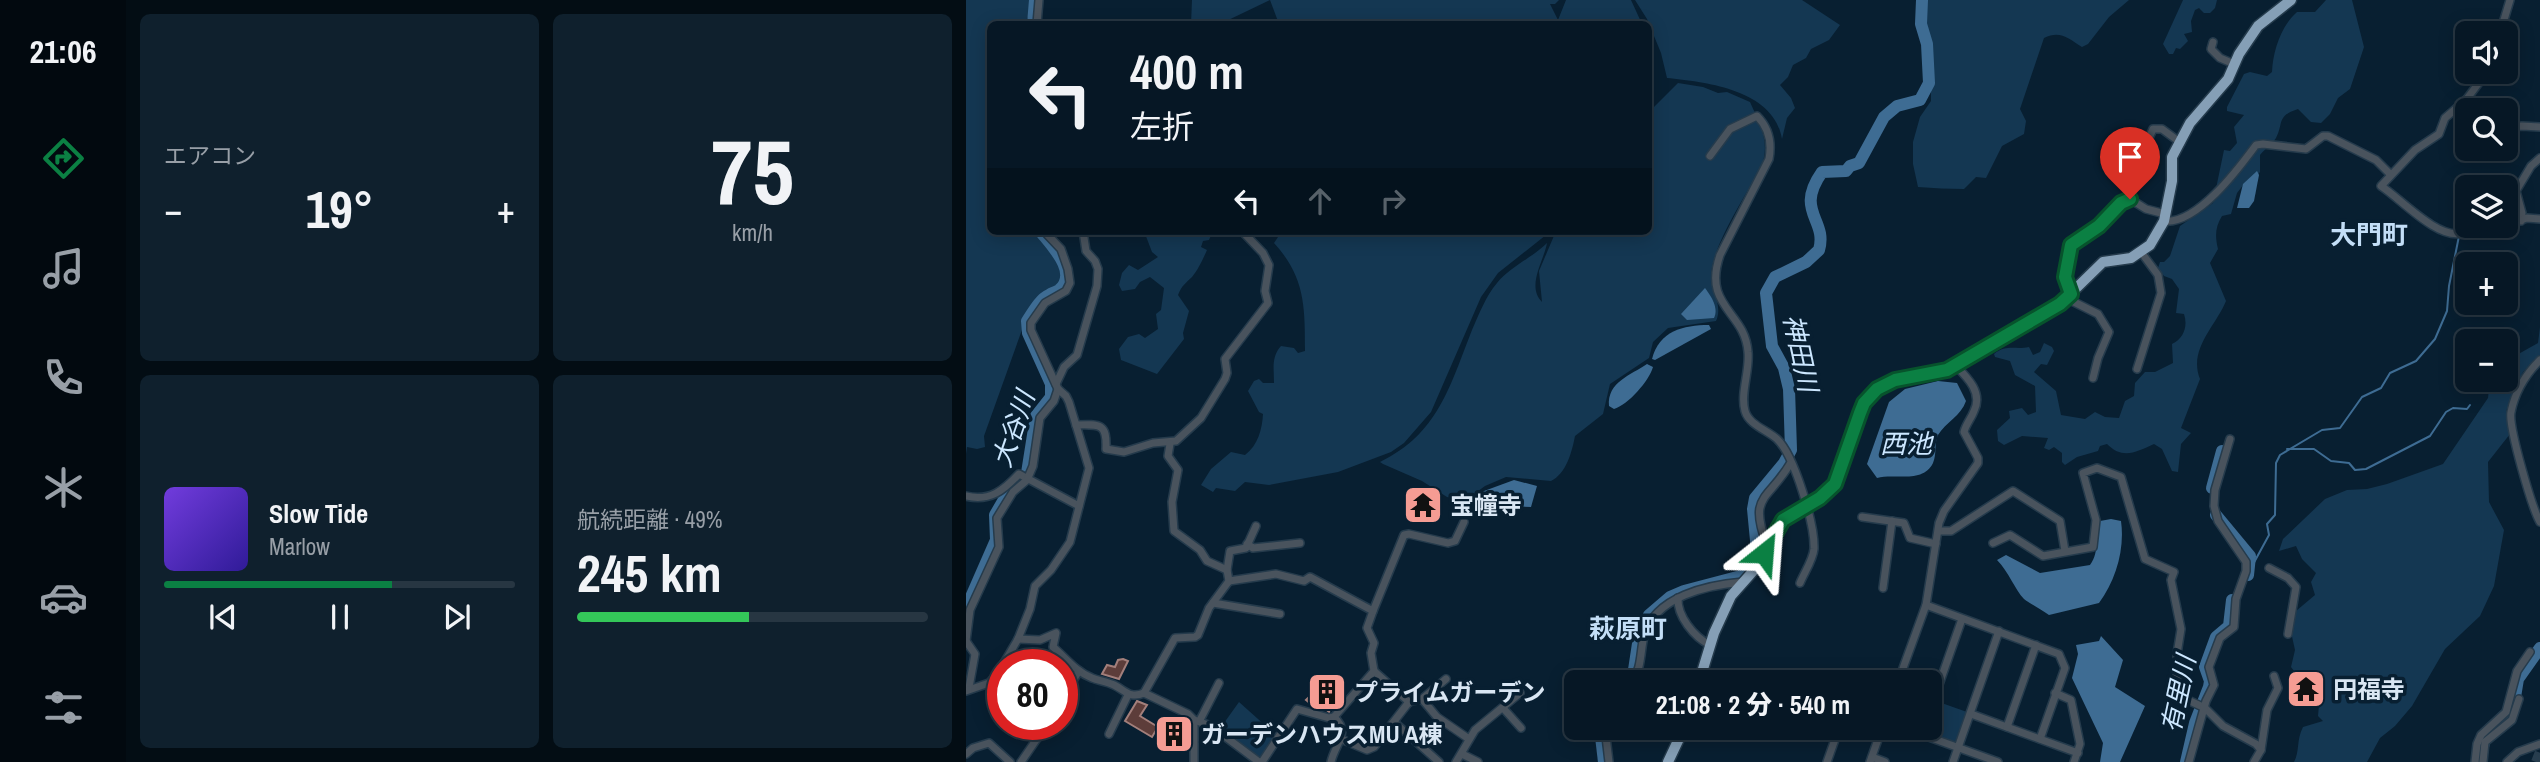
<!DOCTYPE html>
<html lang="ja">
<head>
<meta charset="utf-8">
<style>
	:root { --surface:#061725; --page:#0f202d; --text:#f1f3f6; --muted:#989fa7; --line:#273642; --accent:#0b8043 }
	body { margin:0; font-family:"Archivo Narrow","Noto Sans JP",sans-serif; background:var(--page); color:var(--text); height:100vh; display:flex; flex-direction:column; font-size:26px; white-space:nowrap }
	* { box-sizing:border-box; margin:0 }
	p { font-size:23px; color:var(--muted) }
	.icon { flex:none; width:38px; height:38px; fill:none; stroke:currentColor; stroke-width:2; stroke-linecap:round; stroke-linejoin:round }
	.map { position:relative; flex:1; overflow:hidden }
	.drawer { display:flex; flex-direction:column; gap:14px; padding:14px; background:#030d14; width:840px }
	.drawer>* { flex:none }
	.banner { position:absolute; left:21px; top:21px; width:665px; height:214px; border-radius:10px; box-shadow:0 4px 18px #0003,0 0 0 2px var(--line); background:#061725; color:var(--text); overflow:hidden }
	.tools { position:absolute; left:1489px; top:21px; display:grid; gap:14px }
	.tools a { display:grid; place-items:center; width:63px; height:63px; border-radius:10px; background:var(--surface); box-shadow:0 4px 18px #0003,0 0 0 2px var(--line); font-size:35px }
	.speed { position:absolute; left:21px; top:649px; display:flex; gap:14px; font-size:35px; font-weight:700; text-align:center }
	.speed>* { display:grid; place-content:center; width:91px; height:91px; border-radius:50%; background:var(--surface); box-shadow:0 4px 18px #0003,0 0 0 2px var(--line); line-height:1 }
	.speed .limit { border:10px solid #d22; background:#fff; color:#111 }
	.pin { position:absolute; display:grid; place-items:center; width:60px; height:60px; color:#fff; margin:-72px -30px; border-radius:50% 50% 50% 0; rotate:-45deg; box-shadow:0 0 7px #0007 }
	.pin .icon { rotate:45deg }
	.me { position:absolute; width:77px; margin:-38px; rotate:28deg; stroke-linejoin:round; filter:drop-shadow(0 0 5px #0008) }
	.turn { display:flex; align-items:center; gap:24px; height:147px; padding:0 28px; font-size:32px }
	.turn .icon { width:91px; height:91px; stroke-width:2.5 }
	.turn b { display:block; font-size:49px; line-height:60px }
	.lanes { display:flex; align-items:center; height:66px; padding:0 28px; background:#0003; justify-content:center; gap:35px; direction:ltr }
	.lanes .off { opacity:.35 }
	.big { font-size:52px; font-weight:800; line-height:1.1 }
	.drawer .card { flex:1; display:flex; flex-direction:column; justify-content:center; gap:10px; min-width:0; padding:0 24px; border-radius:10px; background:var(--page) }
	.drawer .dial { align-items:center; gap:0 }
	.dial b { font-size:91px; line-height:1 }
	.song { display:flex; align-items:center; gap:21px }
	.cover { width:84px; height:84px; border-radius:10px; background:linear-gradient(135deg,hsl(260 70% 55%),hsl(250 70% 35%)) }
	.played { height:7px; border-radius:4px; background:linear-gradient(90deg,var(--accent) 65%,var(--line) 65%) }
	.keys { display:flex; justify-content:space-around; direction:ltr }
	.heat { display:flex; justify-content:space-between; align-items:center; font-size:38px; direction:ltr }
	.charge { height:10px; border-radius:5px; background:linear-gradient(90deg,#34c759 49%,var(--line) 0) }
	.drawer .tiles { flex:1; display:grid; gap:14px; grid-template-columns:repeat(2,1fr) }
	.trip { position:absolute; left:598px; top:670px; width:378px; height:70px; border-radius:10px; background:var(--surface); box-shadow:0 4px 18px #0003,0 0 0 2px var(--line); font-weight:800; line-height:70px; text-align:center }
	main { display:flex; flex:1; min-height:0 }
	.tabs { display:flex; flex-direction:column; width:126px; justify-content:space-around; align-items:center; background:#02090f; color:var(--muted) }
	.tabs .icon { width:49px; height:49px }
	.tabs .on { color:var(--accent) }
	.tabs b { font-size:32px; color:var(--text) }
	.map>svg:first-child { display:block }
	.green { fill:#143752 }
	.water { fill:#3e6c93 }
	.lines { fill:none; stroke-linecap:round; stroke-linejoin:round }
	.stream { stroke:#3e6c93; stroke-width:2 }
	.river { stroke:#3e6c93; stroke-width:12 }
	.building { fill:#5d3d3a; stroke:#a37f7b; stroke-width:2 }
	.highway-tunnel { stroke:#273d4e; stroke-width:10; stroke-dasharray:10 5; stroke-linecap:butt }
	.minor-casing { stroke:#253b4c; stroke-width:10 }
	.highway-casing { stroke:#253b4c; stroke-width:13 }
	.minor { stroke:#49535d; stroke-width:7 }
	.highway { stroke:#859fb6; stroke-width:10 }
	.route-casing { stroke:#07532c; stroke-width:18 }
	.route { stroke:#0b8043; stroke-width:12 }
	.labels { text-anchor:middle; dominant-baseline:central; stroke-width:7; stroke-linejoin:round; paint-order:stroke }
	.poi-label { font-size:24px; font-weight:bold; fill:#d9e6f3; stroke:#081f31; text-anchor:start }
	.neighbourhood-label { font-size:26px; font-weight:bold; fill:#c3def7; stroke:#081f31 }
	.water-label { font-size:26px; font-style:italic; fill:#cce7ff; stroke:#081f31 }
</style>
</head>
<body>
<main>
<nav class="tabs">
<b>21:06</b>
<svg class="icon on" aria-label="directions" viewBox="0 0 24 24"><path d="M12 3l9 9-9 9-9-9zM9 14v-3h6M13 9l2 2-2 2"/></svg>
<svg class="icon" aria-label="music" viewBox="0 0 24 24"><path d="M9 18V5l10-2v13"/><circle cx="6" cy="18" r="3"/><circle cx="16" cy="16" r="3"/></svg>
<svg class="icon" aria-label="phone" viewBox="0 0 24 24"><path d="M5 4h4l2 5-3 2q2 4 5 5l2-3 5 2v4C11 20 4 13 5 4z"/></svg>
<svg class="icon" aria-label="climate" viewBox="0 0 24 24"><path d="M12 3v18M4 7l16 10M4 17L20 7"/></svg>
<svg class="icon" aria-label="car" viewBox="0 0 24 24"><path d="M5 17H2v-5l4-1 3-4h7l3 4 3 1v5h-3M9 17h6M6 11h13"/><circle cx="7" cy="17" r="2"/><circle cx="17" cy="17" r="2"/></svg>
<svg class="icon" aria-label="filters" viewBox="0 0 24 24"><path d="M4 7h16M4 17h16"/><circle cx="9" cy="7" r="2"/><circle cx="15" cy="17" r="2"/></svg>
</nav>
<section class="drawer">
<div class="tiles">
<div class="card"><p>エアコン</p>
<div class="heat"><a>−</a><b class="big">19°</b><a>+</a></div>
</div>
<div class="card dial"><b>75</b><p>km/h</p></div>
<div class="card">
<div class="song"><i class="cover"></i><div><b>Slow Tide</b><p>Marlow</p></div></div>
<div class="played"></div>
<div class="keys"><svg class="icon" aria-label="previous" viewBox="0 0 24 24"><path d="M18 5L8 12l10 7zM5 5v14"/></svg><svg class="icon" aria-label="pause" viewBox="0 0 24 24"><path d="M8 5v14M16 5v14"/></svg><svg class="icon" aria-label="next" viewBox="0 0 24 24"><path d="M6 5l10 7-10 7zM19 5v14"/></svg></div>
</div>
<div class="card"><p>航続距離 · 49%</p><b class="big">245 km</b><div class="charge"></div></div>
</div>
</section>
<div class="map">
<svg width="1574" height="762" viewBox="0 0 1574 762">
	<rect width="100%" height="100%" fill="#081f31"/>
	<g class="green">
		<path d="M0,0H66V10L58,24H24L22,57L24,63V231H69C82,247 99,262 95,284L78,295L62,313L18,436L19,447L11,449L1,447L0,454Z"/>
		<polygon points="226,0 593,0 589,4 584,4 592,20 600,0 665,0 676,24 313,24 304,0 254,24 225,24"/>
		<path d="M669,0H836L874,25L863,40L845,49L840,58L827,65L822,77L814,85L825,98L829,108L821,118L816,139C808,90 741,82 701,78L695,53L681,19Z"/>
		<path d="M957,0H1163L1143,17L1122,44L1116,47C1102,38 1094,30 1078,38L1054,109L1060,121L1058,134L1036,146L1020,178L1010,177L998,189C983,189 968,188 952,187L947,164V142L954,117L965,101V39L959,23Z"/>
		<polygon points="1217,0 1251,0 1249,8 1244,13 1238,13 1233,8 1229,10 1225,21 1226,32 1218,34 1222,41 1214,49 1210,48 1207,54 1203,54 1197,44"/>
		<path d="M1360,0H1386L1398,47L1384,89L1372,98L1364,114L1355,123L1345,122L1332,109C1310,116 1318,123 1310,138C1306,144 1298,150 1294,155V172L1284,184H1278L1271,193L1265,214L1256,216C1249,227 1249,237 1252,249L1244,263L1260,301C1250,326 1222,349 1234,379L1215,428L1225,433L1215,444L1212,472L1206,471L1196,449L1188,444C1170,452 1157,460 1141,444L1134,446L1132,451L1111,457L1099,465L1096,462V453L1088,447L1083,450L1078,448L1082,438L1056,436L1038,445L1032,441L1031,430L1044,418L1043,411L1056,408L1062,415L1070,412L1069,386L1049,375L1044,361L1029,357L1028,354C1040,344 1050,350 1063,347L1067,355L1074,352L1078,343L1086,347L1088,351L1081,365L1075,364L1068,372L1090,391L1095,415L1119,419L1129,412L1139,417L1153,418L1159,401L1168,396L1169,383L1179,372H1189L1207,363L1206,344C1218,338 1222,326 1218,314L1210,313L1213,289L1206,279L1198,276L1192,268L1194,262H1198L1204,256L1214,226L1247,203L1258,150L1264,151L1271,143L1268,127L1278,115L1261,111V107L1278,74L1284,72L1301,76L1306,72C1307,51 1315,26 1331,12H1349Z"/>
		<path d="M712,83L737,87L752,93L761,92L784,102C794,124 805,143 795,167C779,197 753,235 746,267C742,286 758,304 750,321L702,328L687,342L683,358L644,384L637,414L609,436C606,452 600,474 585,481L540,477L519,486L504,497L493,500L481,497L456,481L417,464L414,462C472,434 484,386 506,330C513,314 520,296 531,283C545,266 566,258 581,243C578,261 560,286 576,302L573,271L590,231H682L683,112Z"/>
		<path d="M178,231H246V233L243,240L237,241L235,247L241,250C237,259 232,270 226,277C219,284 216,285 212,295L223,311L217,333L218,339L191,374L155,360L153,349L162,337L173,334L179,338L192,329L190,314L195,310L198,288L184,277L174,282L169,289L156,291L153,285L156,273L163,265L172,270L192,257L186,252Z"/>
		<path d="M316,231H448L455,234L470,231H585L532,273L515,297L465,412L438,443L425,452L372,472L303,485L279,482L269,491L250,488L247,492L235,485L245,469L265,452L279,455C292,445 296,430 297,414L293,412L282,391L288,381L293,379L297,383H308C308,369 305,357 315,346L328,348L332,353L339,351C339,306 339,277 308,243Z"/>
		<path d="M1574,327V355L1557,372L1540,411L1544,434L1522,462L1523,502L1538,530L1528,586L1514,616L1479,649L1446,706L1429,726L1414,738L1401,762H1328C1334,751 1330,741 1337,727L1357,721L1352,716L1353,705L1348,701L1349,682L1332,676L1325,667L1329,650L1325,632L1330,611L1349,595L1345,582L1350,573L1336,559L1330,546L1313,551L1317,539L1359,499L1381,490L1401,489L1421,484L1477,464L1522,398L1524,380H1540V361L1572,343Z"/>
		<polygon points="970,701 1001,712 991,740 987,742 961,733 960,729 964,728 964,717"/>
		<polygon points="273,702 311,736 294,760 253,730"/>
	</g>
	<g class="water">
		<polygon points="1291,171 1293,175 1288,201 1283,208 1271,208 1277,184"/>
		<path d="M739,288C745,296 753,308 748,318L721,320L715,314Z"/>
		<path d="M743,325L745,329L689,360L686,359C693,331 717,325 743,325Z"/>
		<path d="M681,364L687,367C683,381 662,405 648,409L643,406C641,382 665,375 681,364Z"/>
		<path d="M972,381L991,383L1000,401C995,416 980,422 972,435C968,443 971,454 967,463C957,484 928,473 911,478L901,464L923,402L939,389Z"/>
		<polygon points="548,480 571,486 565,507 516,505 508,500 518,491"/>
		<path d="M1145,519L1155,521C1159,549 1150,580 1133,603L1083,615C1076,610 1063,603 1058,599C1049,590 1043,572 1031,560L1040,555L1074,573L1124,565C1135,550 1127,536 1134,521Z"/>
		<polygon points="1135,636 1157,660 1149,687 1179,706 1154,762 1134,762 1137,743 1106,678 1112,654 1110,645 1133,641"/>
	</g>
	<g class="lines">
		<g class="stream">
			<polyline points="1321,449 1348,449 1365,461 1383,463 1389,470 1400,469 1464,436 1480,412 1487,408 1501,409 1504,405"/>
			<polyline points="1285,568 1303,535 1301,524 1309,515 1310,463 1314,455 1356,430 1374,428 1396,397 1415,388 1424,373 1450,361 1469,339 1481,311 1483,286 1493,236"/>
		</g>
		<g class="river">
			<polyline points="67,24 69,0"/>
			<polyline points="1246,488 1256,451"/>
			<polyline points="1250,515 1284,556 1282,575"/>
			<path d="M0,615L2,604L30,540L29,515L40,496L61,473L70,416L85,397V384L62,333L61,321C67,312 74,299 83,295C87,292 89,293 93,290C114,273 84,244 74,231"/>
			<path d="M658,682L668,670L673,637L683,615L704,597L718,591L775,576L787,561L791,551L787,509L789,498L818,463L825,450L823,389L818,368L806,346L800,293L809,277L840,262L853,250C862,219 828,212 856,172L880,171L884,166L893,163L918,117L931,106L954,100L963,83L961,44L955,24L956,0"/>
			<polyline points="634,728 638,762"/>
			<polyline points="1220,762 1229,723 1243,687 1244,681 1239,667 1250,637 1263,626 1266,600"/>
			<polyline points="1514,762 1519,737 1539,721 1548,703 1552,679 1574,648"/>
		</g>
	</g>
	<g class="building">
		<polygon points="157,659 162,661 153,679 136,674 141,665 149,667 152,660"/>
		<polygon points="366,675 376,683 374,688 376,690 368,695 365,693 357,702 364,708 363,712 355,705 350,708 340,700"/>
		<polygon points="171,701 181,705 174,716 192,727 186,737 159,721"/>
		<polygon points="217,725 220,736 199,743 193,727 199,730"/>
	</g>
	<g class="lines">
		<polyline class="highway-tunnel" points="1570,762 1574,752"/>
		<g class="minor-casing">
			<g id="minor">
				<polyline points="71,24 73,0"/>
				<polyline points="1534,33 1544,0"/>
				<polyline points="1247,42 1245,49 1254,58 1268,64"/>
				<polyline points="1500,100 1512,110"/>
				<polyline points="1540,128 1556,126 1574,127"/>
				<path d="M744,156L764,129L791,116C803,128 806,143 803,159L754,255C736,307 779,311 782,352C784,371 774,393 779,411C783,425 801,430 811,439C828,455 849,524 848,549C847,560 838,573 834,583"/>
				<polyline points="1173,161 1187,129 1196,129 1215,143"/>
				<path d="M1198,221C1231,225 1273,168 1290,145L1297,144L1340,149L1357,136H1362L1410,160L1424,174"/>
				<polyline points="1555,221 1556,213 1550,191 1565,166 1574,158"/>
				<polyline points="1540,225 1561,218 1574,219"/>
				<path d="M1512,226C1507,228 1502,231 1496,233C1472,240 1435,199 1415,186L1449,150L1473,134L1479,118L1500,100L1521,72"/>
				<polyline points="1105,294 1099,277 1105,245 1126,231 1158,200 1164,199 1180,209 1199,214"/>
				<polyline points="1100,298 1132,314 1143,332 1132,358 1127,378"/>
				<path d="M1574,360C1560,374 1549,392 1545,412C1542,426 1566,508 1574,522"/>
				<polyline points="1171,369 1195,293 1192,275 1175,252"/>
				<polyline points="90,384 98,367 111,355 131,286 132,269 129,261 120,251 117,231"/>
				<path d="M110,425C135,424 141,424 140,449L158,452L187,443L210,441L235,418L259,379L261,373L259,359L302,303L299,291L303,265L297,253L276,231"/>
				<polyline points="204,444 202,456 212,470 206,502 208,531 234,550 241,561 261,570"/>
				<path d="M0,496C24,502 38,490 53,474L113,506"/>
				<polyline points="896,517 938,523 944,538 970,544"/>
				<polyline points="973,531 985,531 1047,491 1094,521 1099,551"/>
				<polyline points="1027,543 1044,535 1077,556 1127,547 1130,520 1117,473 1131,468 1155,477 1179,559 1208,572 1205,580 1215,629 1211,654 1211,695 1239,708 1257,726 1290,744 1295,750"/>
				<polyline points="281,544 287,548 334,543"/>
				<path d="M801,545C782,495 802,501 824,464"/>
				<polyline points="1303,568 1322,578 1330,587 1322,634"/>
				<polyline points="263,581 310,574 338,581 344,577 407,611 401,628 408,643 405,653 408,671 443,702 456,699 471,717 503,739"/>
				<polyline points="917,588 926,521"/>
				<path d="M712,598C711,616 728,637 744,645"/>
				<polyline points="247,603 314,614"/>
				<polyline points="960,605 1093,654 1099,668 1074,739"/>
				<polyline points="407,611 438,535 443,534 482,543 489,541 498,522"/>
				<path d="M52,639L74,640L90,633L87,647C99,657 110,672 126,678C133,681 140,681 148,685C160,691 164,699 178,693L222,714L228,720V762"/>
				<polyline points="0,641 4,610 33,547 31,518 47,492 61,480 67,466 74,418 88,401 92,389"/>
				<polyline points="0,641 9,654 3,688"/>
				<path d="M666,682C676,668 674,653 678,636C689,596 742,585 777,582"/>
				<path d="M932,682L960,605L973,523L978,511L1012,463V458L998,432C1000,424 1005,419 1008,411C1017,393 1002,378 990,366"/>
				<polyline points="0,691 23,683 31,675 52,639 64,609 69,586 85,570 104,542 123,468 103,402 100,396 92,389 65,330 65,323 79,303 100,291 104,283 102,269 95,249 78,231"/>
				<polyline points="178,693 209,638 229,637 232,635 243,608 263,581 261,570 264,551 280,548 290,526"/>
				<polyline points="1089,693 1105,700 1114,744 1108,762"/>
				<polyline points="96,698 113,671"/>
				<polyline points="456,699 480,679"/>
				<polyline points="537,708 555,728"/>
				<polyline points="964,710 996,619"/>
				<polyline points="1005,714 1112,753"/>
				<polyline points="228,720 245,726 293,762"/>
				<polyline points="234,720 253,683"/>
				<polyline points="428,722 473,762"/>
				<polyline points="1041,727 1070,645"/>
				<polyline points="639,728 643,762"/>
				<polyline points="938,728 1032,762"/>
				<polyline points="143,734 162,695"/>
				<polyline points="375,739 401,750 408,747 443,702"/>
				<polyline points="0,754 7,748 23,743 44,762"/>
				<polyline points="496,754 512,762"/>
				<polyline points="906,757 919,762"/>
				<polyline points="55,762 81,724"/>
				<polyline points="296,762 331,709 363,718 368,717 408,671"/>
				<path d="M365,762C369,744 385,732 368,717"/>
				<polyline points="490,762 509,730 554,693"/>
				<polyline points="861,762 873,728"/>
				<polyline points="904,762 916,728"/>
				<polyline points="987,762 1033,631"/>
				<polyline points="1223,762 1240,701 1248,685 1243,667 1254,638 1268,627 1270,599 1280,571 1280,562 1252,521 1248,506 1249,490 1264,439"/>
				<polyline points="1288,762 1295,750 1301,710 1312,688 1308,676"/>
				<polyline points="1509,762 1511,744 1515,735 1540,712 1551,671 1564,652"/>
				<polyline points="1517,762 1519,742 1546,720 1553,699"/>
				<polyline points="1541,762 1552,752 1574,744"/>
			</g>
		</g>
		<g class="highway-casing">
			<g id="highway">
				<polyline points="733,682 748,633 765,596 789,569 817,520 854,498 869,484 894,413 903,397 911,389 929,381 990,366 1094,304 1137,262 1165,258 1184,245 1198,221 1206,181 1206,157 1224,123 1262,79 1273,54 1292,26 1325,0"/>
				<polyline points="702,762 718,728"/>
			</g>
		</g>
		<use href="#minor" class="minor"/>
		<use href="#highway" class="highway"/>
	</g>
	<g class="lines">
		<g class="route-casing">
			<polyline id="route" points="798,553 817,520 854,498 869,484 894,413 898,403 911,389 929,380 981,370 1094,304 1105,294 1099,277 1105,245 1133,226 1155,203 1164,199"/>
		</g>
		<use href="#route" class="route"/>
	</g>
	<defs>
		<g id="temple-square" transform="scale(2.0125)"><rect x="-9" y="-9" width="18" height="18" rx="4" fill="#f59c93" stroke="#081f31"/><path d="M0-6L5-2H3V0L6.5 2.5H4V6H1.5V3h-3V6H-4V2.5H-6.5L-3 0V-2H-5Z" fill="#111"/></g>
		<g id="building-square" transform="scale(2.0125)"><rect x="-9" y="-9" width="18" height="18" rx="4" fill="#f59c93" stroke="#081f31"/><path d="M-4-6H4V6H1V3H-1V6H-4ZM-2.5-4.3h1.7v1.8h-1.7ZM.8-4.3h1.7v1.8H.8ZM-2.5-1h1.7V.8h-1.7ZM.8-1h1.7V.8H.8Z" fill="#111"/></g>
	</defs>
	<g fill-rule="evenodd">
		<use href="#temple-square" x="457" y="505"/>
		<use href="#temple-square" x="1340" y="689"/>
		<use href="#building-square" x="361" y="692"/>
		<use href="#building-square" x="208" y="734"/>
	</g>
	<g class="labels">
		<g class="poi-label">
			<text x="484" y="505">宝幢寺</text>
			<text x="1367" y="689">円福寺</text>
			<text x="388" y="692">プライムガーデン</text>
			<text x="235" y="734">ガーデンハウスMU A棟</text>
		</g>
		<g class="neighbourhood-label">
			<text x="1403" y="234">大門町</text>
			<text x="662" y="628">萩原町</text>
		</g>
		<g class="water-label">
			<text transform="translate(835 353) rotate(78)">神田川</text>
			<text transform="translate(47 429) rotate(-71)">大谷川</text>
			<text x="940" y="443">西池</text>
			<text transform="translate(1212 694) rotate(-78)">有里川</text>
		</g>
	</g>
</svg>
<div class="tools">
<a><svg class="icon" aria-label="sound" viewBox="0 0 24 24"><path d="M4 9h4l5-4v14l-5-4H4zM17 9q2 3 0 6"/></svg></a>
<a><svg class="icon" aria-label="search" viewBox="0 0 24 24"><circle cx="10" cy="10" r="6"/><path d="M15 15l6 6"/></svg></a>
<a><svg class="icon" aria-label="layers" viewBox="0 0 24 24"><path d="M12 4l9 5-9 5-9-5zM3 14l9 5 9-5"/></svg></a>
<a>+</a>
<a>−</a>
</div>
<div class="speed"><div class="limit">80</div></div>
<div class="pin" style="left:1164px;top:199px;background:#d93025"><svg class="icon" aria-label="arrive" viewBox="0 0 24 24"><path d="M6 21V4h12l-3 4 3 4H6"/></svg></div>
<svg class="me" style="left:798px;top:553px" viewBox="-20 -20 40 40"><path d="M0-17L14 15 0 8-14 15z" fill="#0b8043" stroke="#fff" stroke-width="4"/></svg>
<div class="trip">21:08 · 2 分 · 540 m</div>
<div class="banner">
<div class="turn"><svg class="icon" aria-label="left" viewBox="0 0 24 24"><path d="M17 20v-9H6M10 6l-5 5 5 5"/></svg><div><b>400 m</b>左折</div></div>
<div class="lanes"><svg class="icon" aria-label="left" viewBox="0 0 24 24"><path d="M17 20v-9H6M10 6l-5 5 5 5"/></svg><svg class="icon off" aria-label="ahead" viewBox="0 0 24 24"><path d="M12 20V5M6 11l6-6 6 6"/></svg><svg class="icon off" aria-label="right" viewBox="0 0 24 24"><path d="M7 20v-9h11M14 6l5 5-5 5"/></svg></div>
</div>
</div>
</main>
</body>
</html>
